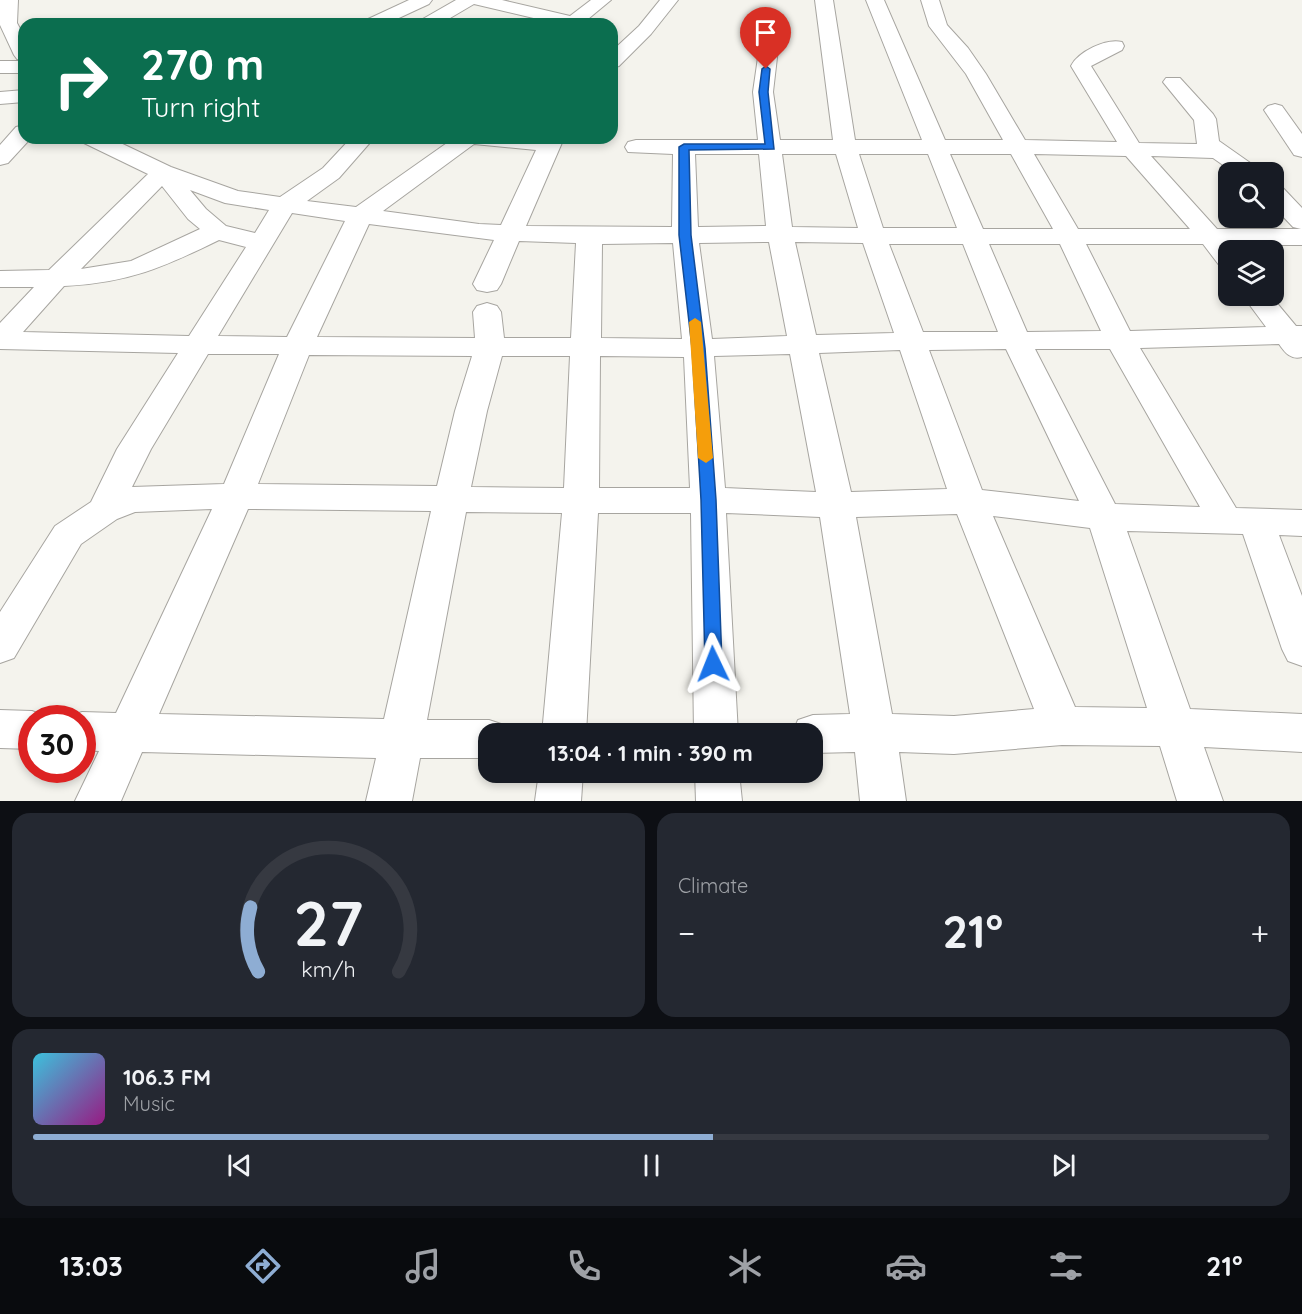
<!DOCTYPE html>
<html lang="en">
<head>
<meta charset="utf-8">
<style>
	:root { --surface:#171b24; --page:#242831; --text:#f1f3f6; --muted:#9ea1a6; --line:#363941; --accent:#8eadd3 }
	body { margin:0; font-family:Quicksand,sans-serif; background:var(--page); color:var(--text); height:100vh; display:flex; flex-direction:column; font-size:22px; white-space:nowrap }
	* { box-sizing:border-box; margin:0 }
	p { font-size:20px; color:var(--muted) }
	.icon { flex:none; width:33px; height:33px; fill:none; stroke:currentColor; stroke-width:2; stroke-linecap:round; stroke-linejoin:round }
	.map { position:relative; height:801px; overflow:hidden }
	.details { display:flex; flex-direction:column; gap:12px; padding:12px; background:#0d0f14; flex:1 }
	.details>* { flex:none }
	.guide { position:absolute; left:18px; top:18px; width:600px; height:126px; border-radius:18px; box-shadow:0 3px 9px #0003; background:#0b6e4f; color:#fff; overflow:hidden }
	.fabs { position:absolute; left:1218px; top:162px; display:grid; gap:12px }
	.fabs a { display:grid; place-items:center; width:66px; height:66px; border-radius:12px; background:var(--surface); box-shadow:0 3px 9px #0003; font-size:30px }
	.speed { position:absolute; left:18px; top:705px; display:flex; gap:12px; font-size:30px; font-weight:700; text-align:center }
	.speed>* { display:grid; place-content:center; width:78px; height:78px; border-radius:50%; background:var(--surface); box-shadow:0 3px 9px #0003; line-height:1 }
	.speed .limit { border:9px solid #d22; background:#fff; color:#111 }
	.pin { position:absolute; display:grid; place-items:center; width:51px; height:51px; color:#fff; margin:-62px -26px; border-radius:50% 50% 50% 0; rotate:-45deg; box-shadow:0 0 6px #0007 }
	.pin .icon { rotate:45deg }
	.me { position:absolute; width:66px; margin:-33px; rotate:358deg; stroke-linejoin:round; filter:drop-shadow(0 0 4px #0008) }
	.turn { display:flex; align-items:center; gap:21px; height:126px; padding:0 24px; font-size:27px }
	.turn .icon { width:78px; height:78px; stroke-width:2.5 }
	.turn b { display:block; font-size:42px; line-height:51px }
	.big { font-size:45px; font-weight:700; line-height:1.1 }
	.details .tile { flex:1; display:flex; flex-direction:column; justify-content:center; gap:9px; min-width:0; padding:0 21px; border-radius:18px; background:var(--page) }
	.details .dial { align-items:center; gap:0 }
	.dial svg { height:156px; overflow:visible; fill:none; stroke:var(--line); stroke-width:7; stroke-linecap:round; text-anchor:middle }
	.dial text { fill:var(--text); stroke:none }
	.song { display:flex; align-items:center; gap:18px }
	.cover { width:72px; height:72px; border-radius:9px; background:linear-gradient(135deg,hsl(190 70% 55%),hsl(310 70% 35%)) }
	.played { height:6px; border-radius:3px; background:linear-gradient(90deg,var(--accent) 55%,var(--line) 55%) }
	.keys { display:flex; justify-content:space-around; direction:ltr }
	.heat { display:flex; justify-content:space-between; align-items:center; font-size:33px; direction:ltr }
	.details .tiles { flex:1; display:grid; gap:12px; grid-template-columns:1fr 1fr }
	.tile:last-child { grid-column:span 2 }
	.trip { position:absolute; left:478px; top:723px; width:345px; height:60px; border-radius:18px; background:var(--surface); box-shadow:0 3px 9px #0003; font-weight:700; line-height:60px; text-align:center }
	.tab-bar { display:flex; height:96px; justify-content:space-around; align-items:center; background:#090b0e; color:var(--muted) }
	.tab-bar .icon { width:42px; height:42px }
	.tab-bar .selected { color:var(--accent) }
	.tab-bar b { font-size:27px; color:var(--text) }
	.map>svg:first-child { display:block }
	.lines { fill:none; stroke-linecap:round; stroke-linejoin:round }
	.minor-casing { stroke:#a7a5a0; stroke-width:2 }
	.minor { fill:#fff; fill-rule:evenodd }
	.route { fill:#1a73e8; stroke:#114b97; stroke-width:1.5 }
	.slow { fill:#f59e0b }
</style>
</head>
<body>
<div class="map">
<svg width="1302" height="801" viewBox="0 0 1302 801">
	<rect width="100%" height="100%" fill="#f4f3ed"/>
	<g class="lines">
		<g class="minor-casing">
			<g id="minor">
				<polygon points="0,0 18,0 17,23 24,36 24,61 17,59 14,55 0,25"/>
				<polygon points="409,0 432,0 429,4 386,24 363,24 366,20"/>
				<polygon points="456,0 502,0 570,16 591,0 611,0 582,24 559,24 474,4 440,24 418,24 421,20"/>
				<polygon points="660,0 678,0 651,34 619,66 612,68 612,51 639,26"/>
				<path d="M815,0H833L855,140H922L866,0H884L945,140H1003L966,74L929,26L921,0H939L947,25L968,48L986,74L1025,140L1117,142L1071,66C1078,52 1106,38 1122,42L1124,46L1122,50L1091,66L1139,143L1197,144L1194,120L1163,82L1166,78H1180L1213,114L1216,119L1219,141L1256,167L1260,172H1233L1213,158L1151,156L1217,229H1301L1293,227L1274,207V186L1283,188L1302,208V245H1230L1235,250H1228V267L1219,265L1203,244H1086L1130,331L1266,327L1243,296H1271L1296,326H1302V357C1291,360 1285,353 1279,344L1140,348L1236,508L1302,510V536L1279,535L1302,596V666L1288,661L1282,649L1243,534L1127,531L1190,709L1302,714V752L1204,747L1223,801H1177L1160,746L1062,745L954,754L899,752L906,801H860L855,752L813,753V734H792L798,720L813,715L850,714L820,517L726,513L738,734H694L691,513H598L586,734H542L562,513L466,512L427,720H489L504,725L508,734H489V758H420L412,801H366L376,758L142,752L121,801H75L99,751L82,750V718L67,717L82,712L116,713L212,509L135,512L117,519L81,544L14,658L0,663V612L55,526L91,502L117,449L178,353L0,349V323L34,287H0V271L49,270L148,174L84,143L81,138H110L171,167L238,191L280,197L323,168L351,138H374L339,178L307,201L356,207L454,138H564L526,226L672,227L673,154L628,152L625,147L628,142L636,140H758L753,92L763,23L766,19H778L781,23L773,92L780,140H833ZM474,144L536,150L501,225L479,224L383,211ZM695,154H759L766,226L698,227ZM782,154H836L858,228L792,227ZM859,154H928L957,228H883ZM950,154H1011L1053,229H983ZM1034,154L1126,156L1190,229H1078ZM162,186L188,219L200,229L131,261L81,269ZM190,190L225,203L269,210L255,233L226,226L206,209ZM292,213L345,221L287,337L218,336ZM369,224L494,240L473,284L477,290L487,292L497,290L501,284L519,241L576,243L571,338H504L501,312L497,306L487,303L477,306L473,312L475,338L317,337ZM219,240L246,247L189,336L23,332L64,286C128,283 164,267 219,240ZM769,242L787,336L712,339L699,243ZM795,242L863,243L894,333L816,335ZM673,243L682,339L601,338L602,244ZM889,244H963L998,332H923ZM989,244H1060L1101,331L1027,332ZM1006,349L1079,501L982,490L929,350ZM1035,349H1110L1200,507L1115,504ZM900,350L947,489L851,492L819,353ZM208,354H279L224,484L132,487L151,449ZM790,354L816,492L725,488L714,356ZM309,355L472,356L455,411L437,486L258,484ZM502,356H570L564,488L471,487L487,411ZM600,356L684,357L690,488H599ZM248,509L431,511L384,719L159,714ZM957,514L1034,709L954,716L892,714L856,517ZM993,516L1090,528L1147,708L1075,707Z"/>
				<rect x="0" y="61" width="24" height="12"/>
				<polygon points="24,90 24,102 0,104 0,92"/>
				<polygon points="1275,104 1282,106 1302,134 1302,157 1294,155 1264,110 1268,106"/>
				<polygon points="24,125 24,138 31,138 8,163 0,165 0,145 16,127"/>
				<polygon points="0,710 32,711 47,717 48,718 32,718 32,749 0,748"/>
				<polygon points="539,772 583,772 581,801 535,801"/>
				<polygon points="695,772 739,772 742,801 696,801"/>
			</g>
		</g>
		<use href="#minor" class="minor"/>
	</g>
	<polygon class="route" points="766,66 770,69 768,92 774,149 689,150 691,235 705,348 716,500 722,664 720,669 713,671 707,669 705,664 701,500 692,348 679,235 679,147 684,144 765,144 759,92 762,69"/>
	<polygon class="slow" points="695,318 701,322 713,458 706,463 698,458 689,322"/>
</svg>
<div class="fabs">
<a><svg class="icon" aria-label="search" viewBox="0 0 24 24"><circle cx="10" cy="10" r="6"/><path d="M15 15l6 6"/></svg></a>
<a><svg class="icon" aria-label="layers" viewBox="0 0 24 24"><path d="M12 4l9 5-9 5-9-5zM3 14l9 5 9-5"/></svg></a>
</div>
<div class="speed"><div class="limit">30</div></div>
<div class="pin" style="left:766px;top:69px;background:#d93025"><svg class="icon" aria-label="arrive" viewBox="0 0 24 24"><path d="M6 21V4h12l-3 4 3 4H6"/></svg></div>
<svg class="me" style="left:713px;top:664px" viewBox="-20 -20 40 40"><path d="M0-17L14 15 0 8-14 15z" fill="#1a73e8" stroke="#fff" stroke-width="4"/></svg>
<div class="trip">13:04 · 1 min · 390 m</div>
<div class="guide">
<div class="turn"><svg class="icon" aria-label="right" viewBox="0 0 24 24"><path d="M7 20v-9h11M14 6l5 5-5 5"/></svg><div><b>270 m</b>Turn right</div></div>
</div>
</div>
<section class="details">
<div class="tiles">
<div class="tile dial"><svg viewBox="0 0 100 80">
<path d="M14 69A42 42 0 1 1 86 69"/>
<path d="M14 69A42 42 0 0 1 10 36" stroke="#8eadd3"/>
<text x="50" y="56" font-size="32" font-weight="700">27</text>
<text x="50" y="72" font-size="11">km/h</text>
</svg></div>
<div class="tile"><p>Climate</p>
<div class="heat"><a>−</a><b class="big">21°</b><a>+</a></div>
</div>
<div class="tile">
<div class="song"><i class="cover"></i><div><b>106.3 FM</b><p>Music</p></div></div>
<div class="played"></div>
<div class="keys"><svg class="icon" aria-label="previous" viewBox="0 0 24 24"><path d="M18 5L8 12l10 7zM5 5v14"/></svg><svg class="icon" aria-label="pause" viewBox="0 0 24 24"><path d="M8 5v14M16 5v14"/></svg><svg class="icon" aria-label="next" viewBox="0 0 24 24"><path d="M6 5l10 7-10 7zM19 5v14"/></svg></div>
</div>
</div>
</section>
<nav class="tab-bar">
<b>13:03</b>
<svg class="icon selected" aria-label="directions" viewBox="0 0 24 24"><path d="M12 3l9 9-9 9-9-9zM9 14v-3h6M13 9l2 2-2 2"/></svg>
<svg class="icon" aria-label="music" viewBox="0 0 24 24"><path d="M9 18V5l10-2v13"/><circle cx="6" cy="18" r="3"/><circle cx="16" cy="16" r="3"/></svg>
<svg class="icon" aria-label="phone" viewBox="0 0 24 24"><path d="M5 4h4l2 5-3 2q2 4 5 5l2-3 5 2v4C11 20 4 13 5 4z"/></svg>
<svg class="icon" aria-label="climate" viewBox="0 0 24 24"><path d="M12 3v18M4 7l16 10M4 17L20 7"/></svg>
<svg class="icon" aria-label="car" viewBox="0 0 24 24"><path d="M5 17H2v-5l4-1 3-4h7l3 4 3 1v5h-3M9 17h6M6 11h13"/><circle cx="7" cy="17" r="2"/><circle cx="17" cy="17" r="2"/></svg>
<svg class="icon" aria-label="filters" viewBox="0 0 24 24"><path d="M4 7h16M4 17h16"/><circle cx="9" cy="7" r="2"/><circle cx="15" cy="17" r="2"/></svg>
<b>21°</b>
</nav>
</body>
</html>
